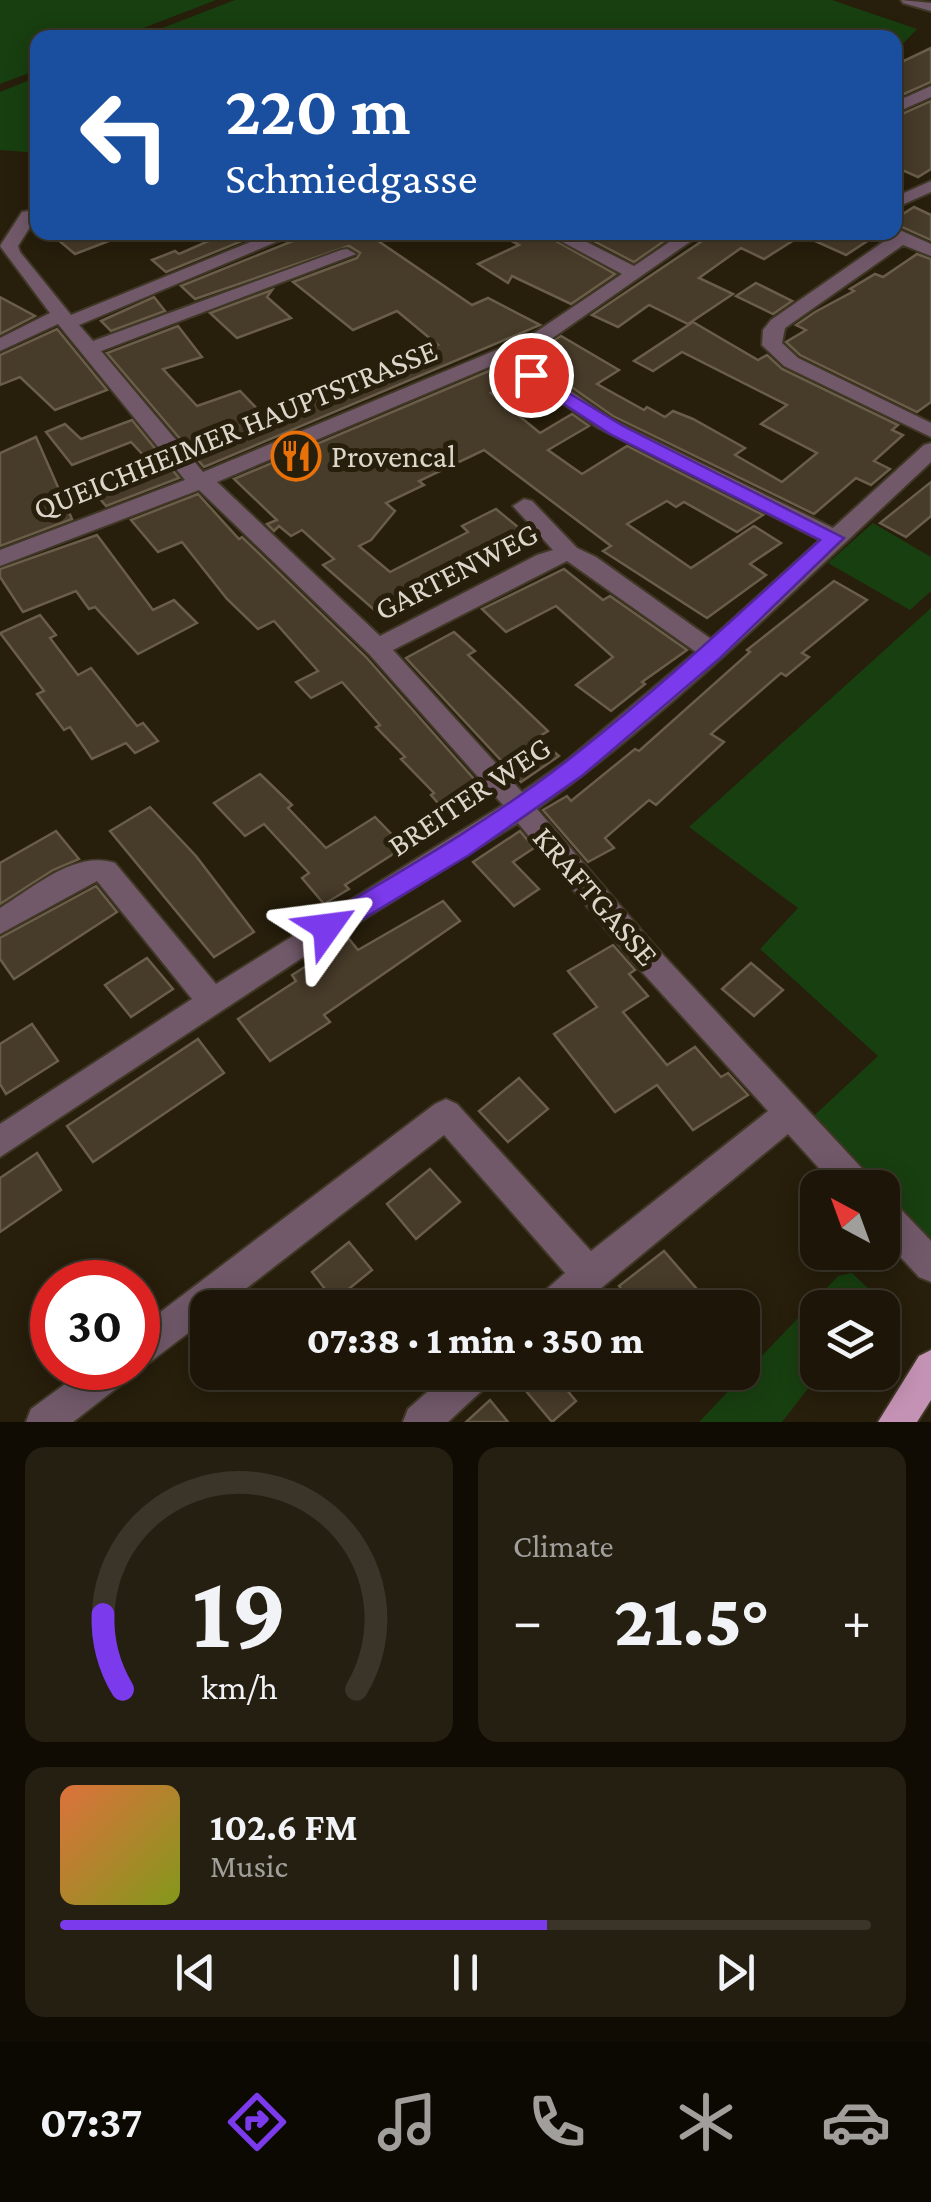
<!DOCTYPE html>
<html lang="en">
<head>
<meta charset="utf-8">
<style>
	:root { --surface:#1d1608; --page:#251f12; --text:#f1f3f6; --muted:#a09f9c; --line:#3b3529; --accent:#7c3aed }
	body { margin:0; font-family:"Crimson Pro",serif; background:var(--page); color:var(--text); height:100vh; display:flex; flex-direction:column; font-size:38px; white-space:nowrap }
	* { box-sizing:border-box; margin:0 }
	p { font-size:32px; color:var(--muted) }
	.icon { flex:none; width:55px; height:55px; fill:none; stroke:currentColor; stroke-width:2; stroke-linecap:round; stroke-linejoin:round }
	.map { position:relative; height:1422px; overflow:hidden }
	.panel { display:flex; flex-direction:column; gap:25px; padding:25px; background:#100c04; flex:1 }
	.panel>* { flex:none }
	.guide { position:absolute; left:30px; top:30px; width:872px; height:210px; border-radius:20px; box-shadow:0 5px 25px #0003,0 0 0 2px var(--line); background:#1a4fa0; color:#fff; overflow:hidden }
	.needle { width:65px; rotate:319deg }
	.tools { position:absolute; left:800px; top:1170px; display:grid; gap:20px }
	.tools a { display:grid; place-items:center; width:100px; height:100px; border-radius:20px; background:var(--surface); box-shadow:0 5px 25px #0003,0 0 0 2px var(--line); font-size:50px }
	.speed { position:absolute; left:30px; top:1260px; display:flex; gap:20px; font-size:50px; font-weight:700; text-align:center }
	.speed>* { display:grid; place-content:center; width:130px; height:130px; border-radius:50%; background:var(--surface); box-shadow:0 5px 25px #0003,0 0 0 2px var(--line); line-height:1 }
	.speed .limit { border:15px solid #d22; background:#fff; color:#111 }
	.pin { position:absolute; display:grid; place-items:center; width:85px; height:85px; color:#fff; margin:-42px; border:5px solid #fff; border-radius:50%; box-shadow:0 2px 10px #0007 }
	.me { position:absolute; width:110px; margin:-55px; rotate:59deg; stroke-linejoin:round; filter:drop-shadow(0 0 8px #0008) }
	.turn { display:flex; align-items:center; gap:35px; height:210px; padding:0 30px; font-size:45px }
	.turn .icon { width:130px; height:130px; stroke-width:2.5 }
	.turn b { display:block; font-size:70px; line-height:85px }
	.big { font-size:75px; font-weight:800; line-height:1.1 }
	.panel .tile { flex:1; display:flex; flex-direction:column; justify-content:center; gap:15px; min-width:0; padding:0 35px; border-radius:20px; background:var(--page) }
	.panel .dial { align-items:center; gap:0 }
	.dial svg { height:260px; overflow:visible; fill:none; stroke:var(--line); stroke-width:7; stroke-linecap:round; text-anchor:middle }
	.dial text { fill:var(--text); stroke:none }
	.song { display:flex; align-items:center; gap:30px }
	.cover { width:120px; height:120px; border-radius:15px; background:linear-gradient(135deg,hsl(20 70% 55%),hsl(70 70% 35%)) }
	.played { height:10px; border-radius:5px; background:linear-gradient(90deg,var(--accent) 60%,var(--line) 60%) }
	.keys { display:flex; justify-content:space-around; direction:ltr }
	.heat { display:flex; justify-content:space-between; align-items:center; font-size:55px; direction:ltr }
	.panel .tiles { flex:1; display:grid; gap:25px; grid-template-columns:1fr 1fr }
	.tile:last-child { grid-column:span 2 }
	.trip { position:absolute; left:190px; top:1290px; width:570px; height:100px; border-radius:20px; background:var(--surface); box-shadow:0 5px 25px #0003,0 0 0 2px var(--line); font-weight:800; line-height:100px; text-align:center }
	.tab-bar { display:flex; height:160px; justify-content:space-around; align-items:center; background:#0c0903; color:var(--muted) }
	.tab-bar .icon { width:70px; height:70px }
	.tab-bar .selected { color:var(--accent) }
	.tab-bar b { font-size:45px; color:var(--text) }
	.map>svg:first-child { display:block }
	.green { fill:#183f10 }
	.building { fill:#473b29; stroke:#6a5d4a; stroke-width:2.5 }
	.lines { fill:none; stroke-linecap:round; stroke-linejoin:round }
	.minor-casing { stroke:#403826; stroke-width:4 }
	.major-casing { stroke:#403826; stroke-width:4 }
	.minor { fill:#715969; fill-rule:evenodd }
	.major { fill:#c492b4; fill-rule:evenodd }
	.route { fill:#7c3aed; stroke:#51269a; stroke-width:2.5 }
	.labels { text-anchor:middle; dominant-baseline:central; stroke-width:10; stroke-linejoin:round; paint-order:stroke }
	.street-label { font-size:32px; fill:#dcd6cb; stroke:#271e0b }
	.poi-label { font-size:32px; fill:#dcd6cb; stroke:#271e0b; text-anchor:start }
</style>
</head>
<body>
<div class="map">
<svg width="931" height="1422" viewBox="0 0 931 1422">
	<rect width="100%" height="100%" fill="#271e0b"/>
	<g class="green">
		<polygon points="0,0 216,0 120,37 38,38 37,70 0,84"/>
		<polygon points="235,0 832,0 917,29 895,52 895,38 808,36 139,37"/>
		<polygon points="37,77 37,153 0,150 0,92"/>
		<polygon points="873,523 931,557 931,591 910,610 828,563"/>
		<polygon points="931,608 931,1246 883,1213 882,1188 859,1187 803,1126 878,1056 760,949 798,908 689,827"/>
		<polygon points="852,1273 873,1293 870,1307 818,1308 820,1373 782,1422 699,1422 838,1276"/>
	</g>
	<g class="building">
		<polygon points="931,48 931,82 895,98 895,65"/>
		<polygon points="931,101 931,169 918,177 895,167 895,117"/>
		<polygon points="914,207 931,215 931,240 895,224 895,219"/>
		<polygon points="75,232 126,232 127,234 75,254 57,239"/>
		<polygon points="229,232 259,234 166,272 152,260 175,251 179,254"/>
		<polygon points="315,232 365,232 472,305 488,298 540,325 204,467 107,353 178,326 202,357 163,369 197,406 240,391 266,418 358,378 368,387 405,372 395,364 438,345 397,311 353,330 293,282 357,258 360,253 349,246 195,299 181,286"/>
		<polygon points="495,232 540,232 615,274 571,304 512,276 508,283 478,264 519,245"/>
		<polygon points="576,232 652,232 667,239 634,262"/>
		<polygon points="708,232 877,232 878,234 846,255 802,235 764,259 741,248 699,278 733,294 688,324 649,305 618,327 592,315 711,235"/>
		<polygon points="917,254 931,259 931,402 917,412 800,355 786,342 806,330 796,325 815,312 854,291 850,289 875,274 883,277"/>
		<polygon points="756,283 792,301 773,314 736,296"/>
		<polygon points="272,290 267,297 291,318 237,338 210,313"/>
		<polygon points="0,297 35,316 0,334"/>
		<polygon points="154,297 165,311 111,331 101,321"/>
		<polygon points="693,322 758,360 767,355 782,369 898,425 892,430 903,435 874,461 890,469 871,485 856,478 814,514 613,416 527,356 561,336 619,370 597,384 644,410 647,407 665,417 673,411 693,419 745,448 735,455 782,482 817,453 761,424 787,405 682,352 653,371 634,361"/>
		<polygon points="57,329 107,390 55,410 20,377 0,385 0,355"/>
		<polygon points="503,365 522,379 491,393 540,433 572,414 589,426 548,450 582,474 627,446 763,515 737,532 684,502 676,507 667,501 627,524 691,568 754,526 781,543 750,564 766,575 707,618 603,551 611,546 484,450 419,481 424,485 386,503 395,511 371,540 359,546 390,572 468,532 462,526 496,509 524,532 413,591 415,594 379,614 323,565 334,559 302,530 291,536 279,526 274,531 267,524 277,520 234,479"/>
		<polygon points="132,420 179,478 106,506 95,493 156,469 131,442 72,465 46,432 65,424 81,439"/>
		<polygon points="36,437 72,519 0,546 0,453"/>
		<polygon points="931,482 931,516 906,537 880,523"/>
		<polygon points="198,494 239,539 242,537 366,657 482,788 443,809 431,795 434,793 401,759 405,757 376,727 380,725 342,682 311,698 296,682 318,671 274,621 258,629 227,599 182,542 158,552 131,520"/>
		<polygon points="97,535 153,610 174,600 197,623 138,654 95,607 89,609 76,591 23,612 0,577 0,569"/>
		<polygon points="564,569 603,600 610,596 687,650 642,682 645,684 611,711 576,685 613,657 556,606 506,632 482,609"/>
		<polygon points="834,581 867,600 802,653 809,657 786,676 781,673 711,734 724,742 656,805 649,800 605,838 614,848 588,862 543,810 567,796 571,801 635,749 639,751 750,652 747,650"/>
		<polygon points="40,615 56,635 50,638 78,675 91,668 137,726 143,723 158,741 135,753 126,743 92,759 70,727 64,730 37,694 44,691 0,633"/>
		<polygon points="454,632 475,651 468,655 548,731 537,738 559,756 521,782 406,658"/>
		<polygon points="260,774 292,805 288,808 326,848 375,817 404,847 345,885 349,889 324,904 302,878 309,873 264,824 245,836 214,803"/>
		<polygon points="150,807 196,856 254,932 214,957 110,831"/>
		<polygon points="56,831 79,859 53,870 0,904 0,863"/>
		<polygon points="520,831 534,848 513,862 539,889 514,906 473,862"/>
		<polygon points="96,886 117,912 14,979 0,959 0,938"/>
		<polygon points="443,901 460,921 324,1015 330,1022 270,1061 238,1019 296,981 292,975 349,939 358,950"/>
		<polygon points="613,945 635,970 629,974 648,996 623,1012 667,1065 695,1047 721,1077 728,1073 748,1095 693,1130 657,1085 615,1112 554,1034 597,1007 568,971"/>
		<polygon points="147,958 173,989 131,1017 105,985"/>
		<polygon points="751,963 783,990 754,1016 722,989"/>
		<polygon points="32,1024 58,1061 6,1094 0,1084 0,1044"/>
		<polygon points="198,1039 224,1073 93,1162 67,1126"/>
		<polygon points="519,1078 548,1109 508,1142 479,1111"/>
		<polygon points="37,1153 61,1190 0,1232 0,1178"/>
		<polygon points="430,1169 460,1202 416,1239 387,1204"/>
		<polygon points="349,1242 372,1270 334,1301 312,1272"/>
		<polygon points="664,1251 697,1289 674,1308 637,1308 619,1286"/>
		<polygon points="510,1372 552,1372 576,1401 552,1422"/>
		<polygon points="490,1400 508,1422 466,1422"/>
	</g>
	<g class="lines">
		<g class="minor-casing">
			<g id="minor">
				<polygon points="901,0 931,3 931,11 903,3"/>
				<polygon points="931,86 931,97 895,113 895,102"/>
				<polygon points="931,181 931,192 895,208 895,197"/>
				<path d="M28,211L37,216L18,246L20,252L71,315L275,232H300L79,325L93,341L341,250L347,249L356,254L101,351L203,472L530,336L622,274L544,232H567L634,266L684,232H704L544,344L519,355L611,419L833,528L924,445L931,443V462C803,581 679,707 537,809L653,944L870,1177L875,1188H837L788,1134L577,1308H534L539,1296L565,1273L444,1135L221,1308H208V1318L150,1362L138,1367V1329L435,1104L446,1099L457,1104L591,1251L768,1111L633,962L518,823L311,952L0,1157V1124L192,999L97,881L0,934V908C33,888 75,850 115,863L216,984L503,805L369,654L199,490L0,566V550L185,480L58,324L0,351V338L50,313L0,246L22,212ZM503,361L597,427L820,540L711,639L596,557L577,548L532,501L524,499L513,506L553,550L537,555L380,636L217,482ZM567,561L696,652L566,761L522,792L393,650Z"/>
				<polygon points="895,228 931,244 931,256 903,245 785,328 782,343 798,358 931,423 931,437 784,366 762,345 763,330 771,320 889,238 881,232 895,232"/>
				<polygon points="882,1197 894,1202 931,1241 931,1282 919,1277 882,1237"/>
				<polygon points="87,1368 133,1368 127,1380 73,1422 26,1422 31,1409"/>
				<polygon points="450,1372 494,1372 489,1384 448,1422 403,1422 408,1409"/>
			</g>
		</g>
		<g class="major-casing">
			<polygon id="major" points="931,1350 931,1400 917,1422 878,1422 919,1356"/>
		</g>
		<use href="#minor" class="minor"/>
		<use href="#major" class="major"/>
	</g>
	<path class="route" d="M531,370L623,426L844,538L720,658L583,775L469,855L336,935L327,938L318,935L314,927L318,920C403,870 490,821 568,760C656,691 738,615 820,540L610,434L525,379V371Z"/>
	<defs>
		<g id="restaurant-ring" transform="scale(2.5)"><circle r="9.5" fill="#271e0b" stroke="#e8710a" stroke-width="1.5"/><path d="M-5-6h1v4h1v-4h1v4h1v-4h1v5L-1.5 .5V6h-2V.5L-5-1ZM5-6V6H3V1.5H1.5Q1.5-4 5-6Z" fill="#e8710a"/></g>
	</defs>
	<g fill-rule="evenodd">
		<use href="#restaurant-ring" x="296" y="456"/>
	</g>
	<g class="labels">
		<g class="street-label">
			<text transform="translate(235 429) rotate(-22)">QUEICHHEIMER HAUPTSTRASSE</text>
			<text transform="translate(456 571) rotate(-27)">GARTENWEG</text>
			<text transform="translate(469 796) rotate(-34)">BREITER WEG</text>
			<text transform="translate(596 896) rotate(49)">KRAFTGASSE</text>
		</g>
		<g class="poi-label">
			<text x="331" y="456">Provencal</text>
		</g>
	</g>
</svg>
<div class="tools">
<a><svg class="needle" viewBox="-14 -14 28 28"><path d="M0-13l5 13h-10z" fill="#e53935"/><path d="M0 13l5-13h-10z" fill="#a09f9c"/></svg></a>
<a><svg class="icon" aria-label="layers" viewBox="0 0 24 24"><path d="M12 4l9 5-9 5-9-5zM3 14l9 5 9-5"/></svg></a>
</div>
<div class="speed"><div class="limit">30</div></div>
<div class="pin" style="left:531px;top:375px;background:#d93025"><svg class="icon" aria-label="arrive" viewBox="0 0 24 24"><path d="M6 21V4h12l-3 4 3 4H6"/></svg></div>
<svg class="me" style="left:327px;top:927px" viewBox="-20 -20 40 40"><path d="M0-17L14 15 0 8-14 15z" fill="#7c3aed" stroke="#fff" stroke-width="4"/></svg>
<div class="trip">07:38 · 1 min · 350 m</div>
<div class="guide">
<div class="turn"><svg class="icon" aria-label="left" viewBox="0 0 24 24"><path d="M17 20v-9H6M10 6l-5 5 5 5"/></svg><div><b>220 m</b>Schmiedgasse</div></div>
</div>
</div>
<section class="panel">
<div class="tiles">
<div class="tile dial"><svg viewBox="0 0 100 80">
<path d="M14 69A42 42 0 1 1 86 69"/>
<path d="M14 69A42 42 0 0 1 8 46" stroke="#7c3aed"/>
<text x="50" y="56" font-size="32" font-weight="700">19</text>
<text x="50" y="72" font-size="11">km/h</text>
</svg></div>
<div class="tile"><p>Climate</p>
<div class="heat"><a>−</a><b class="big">21.5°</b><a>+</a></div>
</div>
<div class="tile">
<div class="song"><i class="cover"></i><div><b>102.6 FM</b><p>Music</p></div></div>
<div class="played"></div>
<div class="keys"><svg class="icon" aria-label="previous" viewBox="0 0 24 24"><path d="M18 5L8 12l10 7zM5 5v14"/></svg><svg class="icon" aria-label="pause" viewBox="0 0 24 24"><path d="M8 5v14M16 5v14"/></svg><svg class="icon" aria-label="next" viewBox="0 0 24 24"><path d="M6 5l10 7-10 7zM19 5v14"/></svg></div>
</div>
</div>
</section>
<nav class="tab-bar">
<b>07:37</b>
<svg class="icon selected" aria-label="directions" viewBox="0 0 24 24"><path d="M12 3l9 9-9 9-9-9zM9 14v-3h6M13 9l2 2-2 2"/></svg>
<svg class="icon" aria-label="music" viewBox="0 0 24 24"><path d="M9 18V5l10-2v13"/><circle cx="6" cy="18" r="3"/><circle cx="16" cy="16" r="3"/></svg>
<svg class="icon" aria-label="phone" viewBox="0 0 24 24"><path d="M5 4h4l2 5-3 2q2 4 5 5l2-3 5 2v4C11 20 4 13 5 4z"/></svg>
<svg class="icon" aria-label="climate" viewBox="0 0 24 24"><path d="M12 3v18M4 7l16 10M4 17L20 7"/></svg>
<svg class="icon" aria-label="car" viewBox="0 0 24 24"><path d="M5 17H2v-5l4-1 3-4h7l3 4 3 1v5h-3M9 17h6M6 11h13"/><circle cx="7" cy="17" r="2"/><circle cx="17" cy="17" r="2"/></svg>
</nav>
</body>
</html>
